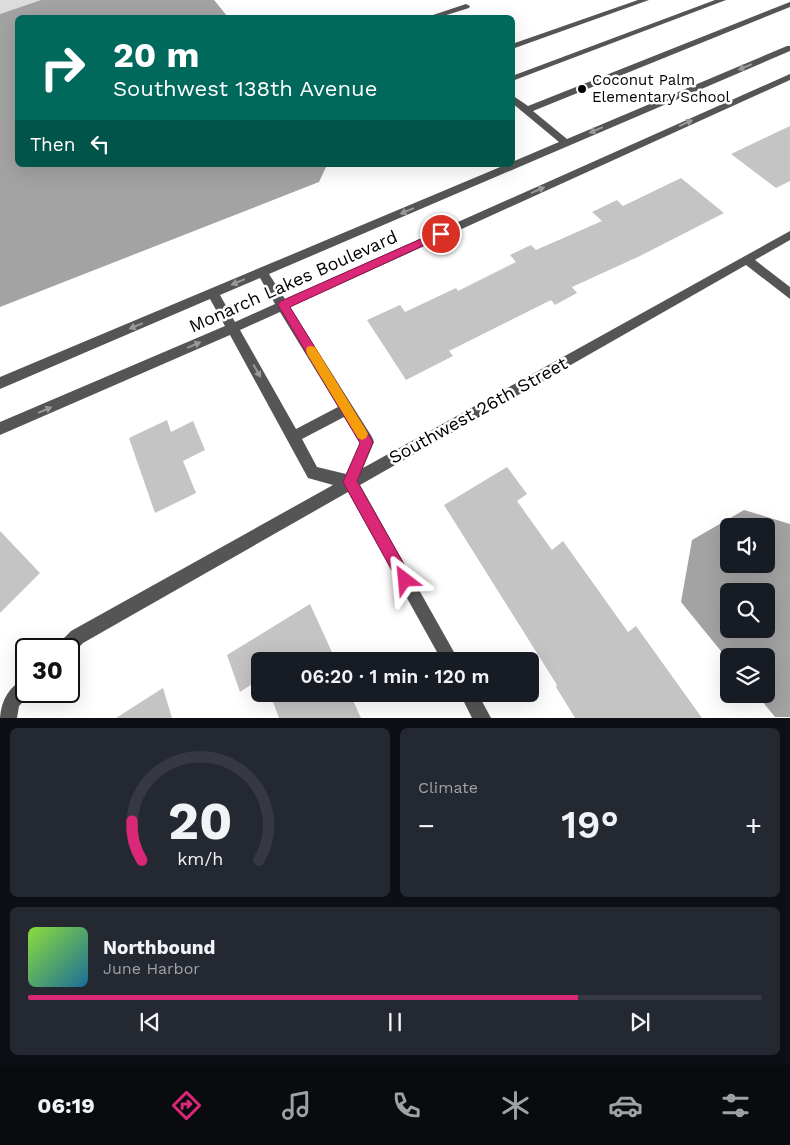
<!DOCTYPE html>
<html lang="en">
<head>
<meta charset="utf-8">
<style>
	:root { --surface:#171b24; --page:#242831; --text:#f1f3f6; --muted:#9ea1a6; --line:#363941; --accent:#db2777 }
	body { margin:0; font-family:"Work Sans",sans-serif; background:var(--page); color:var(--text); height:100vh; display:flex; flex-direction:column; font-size:19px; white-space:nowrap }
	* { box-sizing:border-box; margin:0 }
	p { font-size:16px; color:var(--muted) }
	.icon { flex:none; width:28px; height:28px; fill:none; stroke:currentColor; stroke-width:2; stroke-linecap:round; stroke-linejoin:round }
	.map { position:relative; height:718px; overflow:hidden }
	.drawer { display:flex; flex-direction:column; gap:10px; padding:10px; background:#0d0f14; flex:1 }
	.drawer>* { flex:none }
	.banner { position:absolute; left:15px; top:15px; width:500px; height:152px; border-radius:8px; box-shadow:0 5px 20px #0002; background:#00695c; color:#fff; overflow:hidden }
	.tools { position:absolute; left:720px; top:518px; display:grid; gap:10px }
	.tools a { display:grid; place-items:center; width:55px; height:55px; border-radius:8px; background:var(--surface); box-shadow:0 5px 20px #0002; font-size:25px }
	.speed { position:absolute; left:15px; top:638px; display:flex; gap:10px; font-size:25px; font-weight:700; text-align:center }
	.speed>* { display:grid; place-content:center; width:65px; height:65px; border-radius:50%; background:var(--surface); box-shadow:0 5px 20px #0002; line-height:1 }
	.speed .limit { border:2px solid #111; border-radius:8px; background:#fff; color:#111 }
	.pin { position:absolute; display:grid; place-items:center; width:42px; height:42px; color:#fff; margin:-21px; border:2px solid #fff; border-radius:50%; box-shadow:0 1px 5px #0007 }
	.me { position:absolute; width:55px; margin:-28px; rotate:331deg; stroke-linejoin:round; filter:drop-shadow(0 0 4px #0008) }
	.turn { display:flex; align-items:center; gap:18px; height:105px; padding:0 15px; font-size:22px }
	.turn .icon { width:65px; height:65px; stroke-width:2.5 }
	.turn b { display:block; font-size:35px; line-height:42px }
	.then { display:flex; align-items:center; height:48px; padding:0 15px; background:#0003; gap:10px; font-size:19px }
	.big { font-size:38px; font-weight:600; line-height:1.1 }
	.drawer .widget { flex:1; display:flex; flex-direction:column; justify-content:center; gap:8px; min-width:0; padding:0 18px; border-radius:8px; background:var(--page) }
	.drawer .dial { align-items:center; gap:0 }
	.dial svg { height:130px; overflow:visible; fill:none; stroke:var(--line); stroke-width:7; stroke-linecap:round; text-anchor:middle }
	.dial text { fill:var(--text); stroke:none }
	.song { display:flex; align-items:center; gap:15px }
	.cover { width:60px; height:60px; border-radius:8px; background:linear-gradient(135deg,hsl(90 70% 55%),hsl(200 70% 35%)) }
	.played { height:5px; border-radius:2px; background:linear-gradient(90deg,var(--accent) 75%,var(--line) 75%) }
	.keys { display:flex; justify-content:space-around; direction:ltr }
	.heat { display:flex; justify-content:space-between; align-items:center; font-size:28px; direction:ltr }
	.drawer .tiles { flex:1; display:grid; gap:10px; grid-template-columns:1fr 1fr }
	.widget:last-child { grid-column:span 2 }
	.trip { position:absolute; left:251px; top:652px; width:288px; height:50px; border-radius:8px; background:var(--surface); box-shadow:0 5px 20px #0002; font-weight:600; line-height:50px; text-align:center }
	.menu { display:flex; height:80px; justify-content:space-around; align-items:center; background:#090b0e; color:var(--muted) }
	.menu .icon { width:35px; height:35px }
	.menu .current { color:var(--accent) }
	.menu b { font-size:22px; color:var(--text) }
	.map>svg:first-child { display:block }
	.green { fill:#dcdcdc }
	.water { fill:#a3a3a3; fill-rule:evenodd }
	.building { fill:#c4c4c4 }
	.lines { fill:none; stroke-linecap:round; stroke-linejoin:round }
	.minor { fill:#555; fill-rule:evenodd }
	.oneway { fill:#999 }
	.route { fill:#db2777; stroke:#8e194d }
	.slow { fill:#f59e0b }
	.poi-dot { fill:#000; stroke:#fff; stroke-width:2 }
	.labels { text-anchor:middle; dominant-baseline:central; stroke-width:5; stroke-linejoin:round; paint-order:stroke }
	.far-poi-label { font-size:15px; fill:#000; stroke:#fff; text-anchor:start }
	.street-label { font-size:18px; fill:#000; stroke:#fff }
</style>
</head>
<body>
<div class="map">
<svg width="790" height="718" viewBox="0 0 790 718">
	<rect width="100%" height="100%" fill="#fff"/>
	<polygon class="green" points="0,0 41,0 0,14"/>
	<g class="water">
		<polygon points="41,0 214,0 228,17 18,18 18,165 327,165 319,182 0,307 0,14"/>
		<path d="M744,510L790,524V717H775L756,694H766V656H729V661L681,602L692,540ZM729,526H766V564H729ZM729,591H766V629H729Z"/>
	</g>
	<g class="building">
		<polygon points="790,126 790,181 776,188 731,154"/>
		<polygon points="681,178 724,213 640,256 572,287 577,293 555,305 551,300 449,351 453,356 406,380 367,320 400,305 405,312 456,288 458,291 516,262 510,255 531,245 536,250 602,221 592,212 617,200 623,206"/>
		<polygon points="167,420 171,432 193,421 205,450 183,461 196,493 155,513 129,438"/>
		<polygon points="507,467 527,494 517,501 552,550 563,541 628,632 636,626 702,718 575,718 556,687 557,685 444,505"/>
		<polygon points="0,531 40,573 0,613"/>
		<polygon points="310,604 336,661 260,661 260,679 240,692 227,655"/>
		<polygon points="163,688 172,718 116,718"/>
		<polygon points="270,694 350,694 361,718 279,718"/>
	</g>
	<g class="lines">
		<g class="minor">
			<polygon points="638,0 649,0 512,49 512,44"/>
			<polygon points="715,0 726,0 512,81 512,76"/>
			<path d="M790,2V7L533,111L567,139L787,46H790V51L269,274L285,299L790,74V80L290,307L372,437L374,442L363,468L790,231V240L755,260L790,287V299L746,265L360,485L459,661H442L348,492L83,643L71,655L69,656V649H57L59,643L71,631L333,485L308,478L230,335L0,435V422L225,326L210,299L0,389V377L505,165H512V162L559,142L512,103V95L528,106ZM260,278L275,304L235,322L220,295ZM280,312L338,407L296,429L240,330ZM344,417L360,443L346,474L317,467L302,439Z"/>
			<polygon points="466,4 470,6 469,8 437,18 424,18"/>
			<path d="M26,678V691H33L19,706L17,718H0C1,700 10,685 26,678Z"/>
			<polygon points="460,694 478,694 491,718 472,718"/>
		</g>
	</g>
	<defs><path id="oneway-solid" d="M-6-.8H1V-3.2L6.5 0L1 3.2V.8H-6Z" transform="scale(1.25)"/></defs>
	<g class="oneway">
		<use href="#oneway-solid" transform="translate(745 67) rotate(157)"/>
		<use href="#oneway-solid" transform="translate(686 123) rotate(-24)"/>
		<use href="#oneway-solid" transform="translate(596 130) rotate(157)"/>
		<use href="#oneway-solid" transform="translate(538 190) rotate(-24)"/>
		<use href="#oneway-solid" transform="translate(407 211) rotate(157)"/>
		<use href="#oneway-solid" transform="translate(238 282) rotate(157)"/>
		<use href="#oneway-solid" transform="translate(136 326) rotate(157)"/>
		<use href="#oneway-solid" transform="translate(194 345) rotate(-23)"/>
		<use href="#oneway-solid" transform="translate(257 371) rotate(61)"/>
		<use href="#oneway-solid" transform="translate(45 410) rotate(-23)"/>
	</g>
	<polygon class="route" points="441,230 446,234 444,236 290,307 373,442 357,481 410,575 412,580 410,585 405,587 400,585 343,482 360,443 278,305 279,302"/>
	<polygon class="slow" points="311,346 315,347 366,430 368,434 366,438 362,440 358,438 307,354 306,351 307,347"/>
	<circle class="poi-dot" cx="582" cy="89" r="5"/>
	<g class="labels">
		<g class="far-poi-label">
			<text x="592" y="80">Coconut Palm<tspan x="592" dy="17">Elementary School</tspan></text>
		</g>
		<g class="street-label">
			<text transform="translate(293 281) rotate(-24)">Monarch Lakes Boulevard</text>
			<text transform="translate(478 410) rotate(-29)">Southwest 26th Street</text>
		</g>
	</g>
</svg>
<div class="tools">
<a><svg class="icon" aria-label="sound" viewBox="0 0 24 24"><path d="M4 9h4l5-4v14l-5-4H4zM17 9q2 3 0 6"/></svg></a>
<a><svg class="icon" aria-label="search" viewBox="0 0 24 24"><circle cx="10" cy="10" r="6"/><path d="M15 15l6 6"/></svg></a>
<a><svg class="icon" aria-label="layers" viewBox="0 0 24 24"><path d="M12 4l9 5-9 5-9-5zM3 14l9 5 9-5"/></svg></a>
</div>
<div class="speed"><div class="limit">30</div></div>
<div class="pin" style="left:441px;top:234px;background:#d93025"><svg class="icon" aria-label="arrive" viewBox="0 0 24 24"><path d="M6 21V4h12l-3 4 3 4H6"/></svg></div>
<svg class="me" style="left:405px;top:580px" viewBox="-20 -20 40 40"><path d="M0-17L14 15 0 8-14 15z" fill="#db2777" stroke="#fff" stroke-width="4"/></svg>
<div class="trip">06:20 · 1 min · 120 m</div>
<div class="banner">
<div class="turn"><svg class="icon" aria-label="right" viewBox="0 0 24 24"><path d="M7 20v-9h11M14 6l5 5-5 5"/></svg><div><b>20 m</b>Southwest 138th Avenue</div></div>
<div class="then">Then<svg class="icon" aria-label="left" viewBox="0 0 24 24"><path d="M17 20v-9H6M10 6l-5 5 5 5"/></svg></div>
</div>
</div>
<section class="drawer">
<div class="tiles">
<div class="widget dial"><svg viewBox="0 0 100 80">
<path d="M14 69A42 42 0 1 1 86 69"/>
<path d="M14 69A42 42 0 0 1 8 45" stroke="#db2777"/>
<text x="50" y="56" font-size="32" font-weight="700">20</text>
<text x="50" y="72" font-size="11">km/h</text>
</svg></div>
<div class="widget"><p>Climate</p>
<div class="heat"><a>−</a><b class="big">19°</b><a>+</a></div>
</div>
<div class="widget">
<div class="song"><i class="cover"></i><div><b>Northbound</b><p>June Harbor</p></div></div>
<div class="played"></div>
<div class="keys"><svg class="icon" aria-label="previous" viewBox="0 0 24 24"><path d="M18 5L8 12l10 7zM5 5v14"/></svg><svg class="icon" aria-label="pause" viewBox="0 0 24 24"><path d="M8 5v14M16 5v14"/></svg><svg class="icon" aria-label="next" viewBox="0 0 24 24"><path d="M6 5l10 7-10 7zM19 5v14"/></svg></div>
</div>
</div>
</section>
<nav class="menu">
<b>06:19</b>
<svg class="icon current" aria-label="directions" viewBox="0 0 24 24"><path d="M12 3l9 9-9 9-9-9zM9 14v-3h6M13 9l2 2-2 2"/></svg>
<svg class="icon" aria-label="music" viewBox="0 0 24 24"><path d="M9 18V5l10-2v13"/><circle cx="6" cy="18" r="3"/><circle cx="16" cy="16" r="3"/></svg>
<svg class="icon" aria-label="phone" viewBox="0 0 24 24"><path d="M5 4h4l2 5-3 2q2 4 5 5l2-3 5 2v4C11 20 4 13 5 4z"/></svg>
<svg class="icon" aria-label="climate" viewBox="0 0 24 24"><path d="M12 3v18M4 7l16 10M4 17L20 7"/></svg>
<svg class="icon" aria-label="car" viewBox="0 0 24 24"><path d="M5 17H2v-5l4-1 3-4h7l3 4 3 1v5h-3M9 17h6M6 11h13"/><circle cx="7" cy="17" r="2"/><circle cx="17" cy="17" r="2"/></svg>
<svg class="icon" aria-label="filters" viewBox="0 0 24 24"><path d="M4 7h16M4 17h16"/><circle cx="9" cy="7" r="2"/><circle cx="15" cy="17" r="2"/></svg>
</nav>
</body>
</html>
